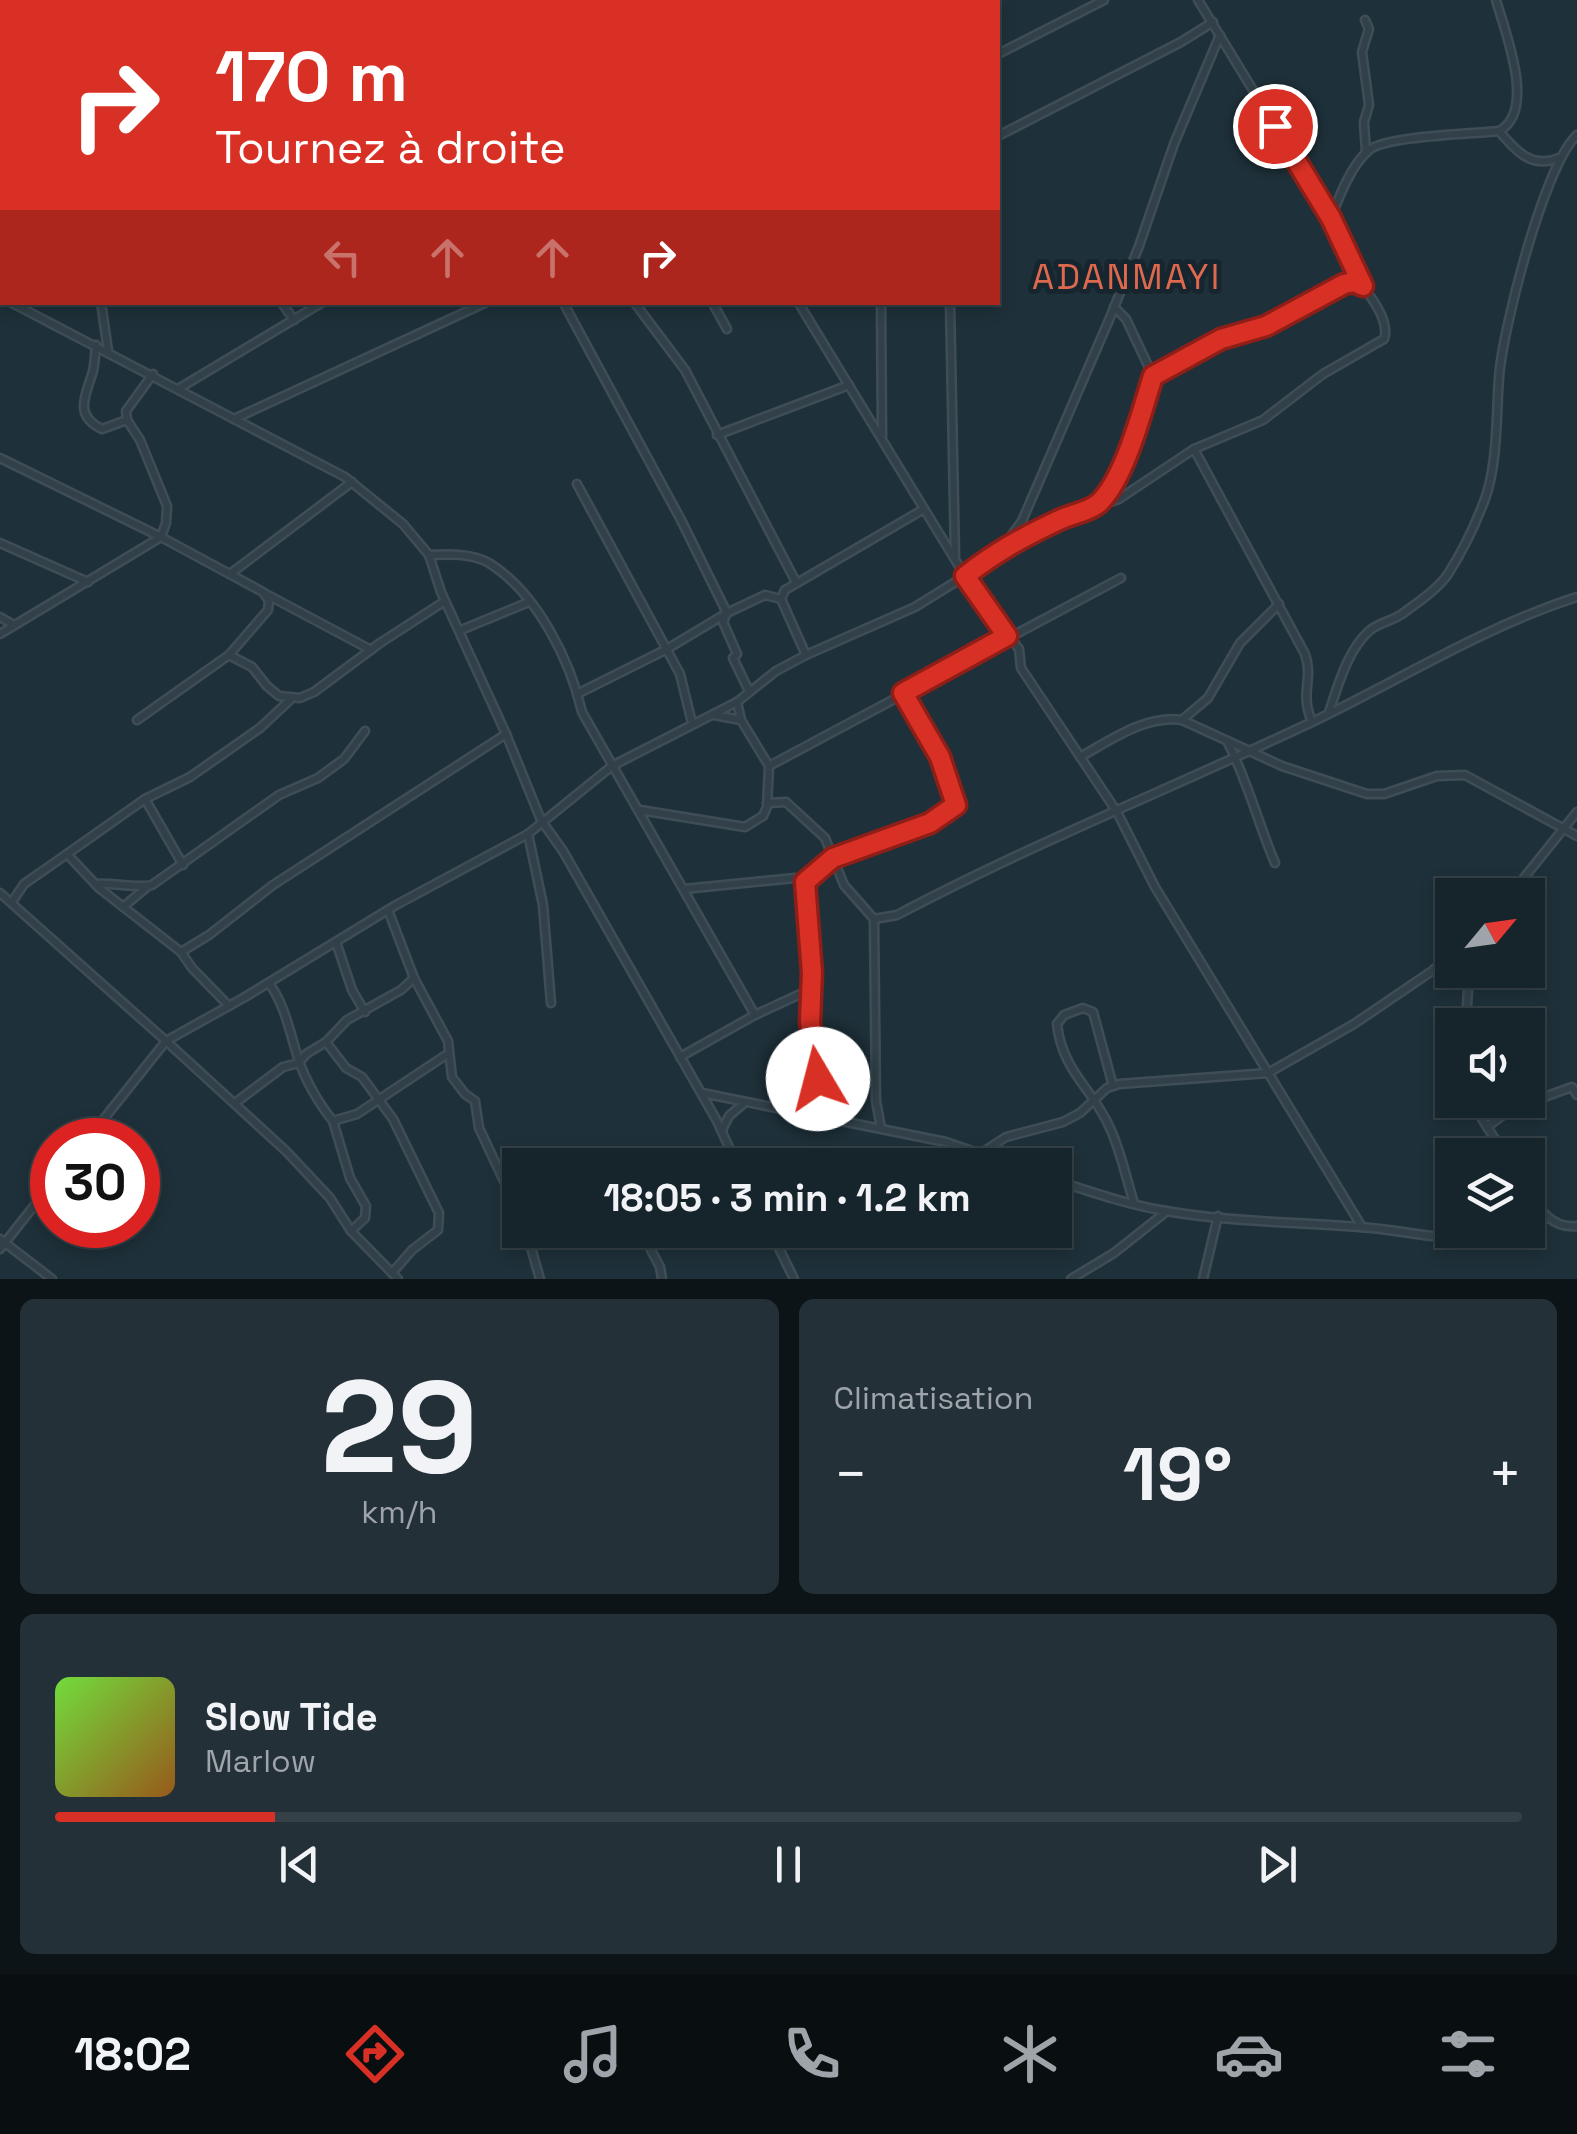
<!DOCTYPE html>
<html lang="fr">
<head>
<meta charset="utf-8">
<style>
	:root { --surface:#16242b; --page:#233037; --text:#f1f3f6; --muted:#9ea4a9; --line:#354147; --accent:#d93025 }
	body { margin:0; font-family:"Space Grotesk",sans-serif; background:var(--page); color:var(--text); height:100vh; display:flex; flex-direction:column; font-size:38px; white-space:nowrap }
	* { box-sizing:border-box; margin:0 }
	p { font-size:32px; color:var(--muted) }
	.icon { flex:none; width:55px; height:55px; fill:none; stroke:currentColor; stroke-width:2; stroke-linecap:round; stroke-linejoin:round }
	.map { position:relative; height:1279px; overflow:hidden }
	.drawer { display:flex; flex-direction:column; gap:20px; padding:20px; background:#0c1418; flex:1 }
	.drawer>* { flex:none }
	.guide { position:absolute; left:0px; top:0px; width:1000px; height:305px; box-shadow:0 5px 15px #0003,0 0 0 2px var(--line); background:#d93025; color:#fff; overflow:hidden }
	.needle { width:65px; rotate:61deg }
	.controls { position:absolute; left:1435px; top:878px; display:grid; gap:20px }
	.controls a { display:grid; place-items:center; width:110px; height:110px; border-radius:0px; background:var(--surface); box-shadow:0 5px 15px #0003,0 0 0 2px var(--line); font-size:50px }
	.speed { position:absolute; left:30px; top:1118px; display:flex; gap:20px; font-size:50px; font-weight:700; text-align:center }
	.speed>* { display:grid; place-content:center; width:130px; height:130px; border-radius:50%; background:var(--surface); box-shadow:0 5px 15px #0003,0 0 0 2px var(--line); line-height:1 }
	.speed .limit { border:15px solid #d22; background:#fff; color:#111 }
	.pin { position:absolute; display:grid; place-items:center; width:85px; height:85px; color:#fff; margin:-42px; border:5px solid #fff; border-radius:50%; box-shadow:0 2px 10px #0007 }
	.me { position:absolute; width:110px; margin:-55px; rotate:352deg; stroke-linejoin:round; filter:drop-shadow(0 0 8px #0008) }
	.turn { display:flex; align-items:center; gap:35px; height:210px; padding:0 50px; font-size:45px }
	.turn .icon { width:130px; height:130px; stroke-width:2.5 }
	.turn b { display:block; font-size:70px; line-height:85px }
	.lanes { display:flex; align-items:center; height:95px; padding:0 50px; background:#0003; justify-content:center; gap:50px; direction:ltr }
	.lanes .off { opacity:.35 }
	.big { font-size:75px; font-weight:700; line-height:1.1 }
	.drawer .card { flex:1; display:flex; flex-direction:column; justify-content:center; gap:15px; min-width:0; padding:0 35px; border-radius:15px; background:var(--page) }
	.drawer .dial { align-items:center; gap:0 }
	.dial b { font-size:130px; line-height:1 }
	.song { display:flex; align-items:center; gap:30px }
	.cover { width:120px; height:120px; border-radius:15px; background:linear-gradient(135deg,hsl(100 70% 55%),hsl(30 70% 35%)) }
	.played { height:10px; border-radius:5px; background:linear-gradient(90deg,var(--accent) 15%,var(--line) 15%) }
	.keys { display:flex; justify-content:space-around; direction:ltr }
	.heat { display:flex; justify-content:space-between; align-items:center; font-size:55px; direction:ltr }
	.drawer .tiles { flex:1; display:grid; gap:20px; grid-template-columns:1fr 1fr }
	.card:last-child { grid-column:span 2 }
	.trip { position:absolute; left:502px; top:1148px; width:570px; height:100px; border-radius:0px; background:var(--surface); box-shadow:0 5px 15px #0003,0 0 0 2px var(--line); font-weight:700; line-height:100px; text-align:center }
	.tabs { display:flex; height:160px; justify-content:space-around; align-items:center; background:#090e11; color:var(--muted) }
	.tabs .icon { width:70px; height:70px }
	.tabs .current { color:var(--accent) }
	.tabs b { font-size:45px; color:var(--text) }
	.map>svg:first-child { display:block }
	.lines { fill:none; stroke-linecap:round; stroke-linejoin:round }
	.street-casing { stroke:#3e4d56; stroke-width:11 }
	.primary-casing { stroke:#3e4d56; stroke-width:15 }
	.highway-casing { stroke:#3c4c54; stroke-width:16 }
	.street { stroke:#324149; stroke-width:6 }
	.primary { stroke:#4f616a; stroke-width:10 }
	.highway { stroke:#705a4e; stroke-width:11 }
	.route-casing { stroke:#8d1f18; stroke-width:25 }
	.route { stroke:#d93025; stroke-width:18 }
	.labels { text-anchor:middle; dominant-baseline:central; stroke-width:10; stroke-linejoin:round; paint-order:stroke }
	.quarter-label { font-size:35px; letter-spacing:2.5px; fill:#de694f; stroke:#17262e }
</style>
</head>
<body>
<div class="map">
<svg width="1577" height="1279" viewBox="0 0 1577 1279">
	<rect width="100%" height="100%" fill="#1e3039"/>
	<g class="lines">
		<g class="street-casing">
			<g id="street">
				<polyline points="265,0 267,2"/>
				<polyline points="396,0 397,2"/>
				<polyline points="532,0 533,2"/>
				<polyline points="613,0 615,2"/>
				<polyline points="745,0 746,2"/>
				<polyline points="1198,0 1331,218 1363,285"/>
				<polyline points="187,2 190,0"/>
				<polyline points="482,2 487,0"/>
				<polyline points="950,2 955,0"/>
				<polyline points="1365,20 1369,29 1362,52 1369,105 1364,122 1366,152"/>
				<polyline points="998,54 1104,0"/>
				<path d="M1499,131C1516,151 1531,169 1559,158"/>
				<polyline points="998,136 1181,42 1213,22"/>
				<path d="M1331,218C1339,197 1351,165 1369,150C1386,136 1471,134 1499,131C1537,111 1505,32 1496,0"/>
				<polyline points="0,290 2,295"/>
				<polyline points="10,302 345,477 403,524 429,555 441,592 506,734 541,820 563,851 717,1121 737,1165"/>
				<polyline points="101,302 108,351"/>
				<polyline points="281,302 294,320"/>
				<polyline points="563,302 681,520 727,613 723,622 737,654 733,658 749,691"/>
				<polyline points="634,302 685,370 796,582"/>
				<polyline points="712,302 727,329"/>
				<polyline points="798,302 965,576 1019,649 1021,668 1117,812 1155,887 1362,1227"/>
				<polyline points="881,302 882,436"/>
				<polyline points="950,302 955,556"/>
				<polyline points="1114,307 1126,319 1153,376"/>
				<path d="M96,345C95,353 95,363 93,371C87,393 72,415 102,429L127,420"/>
				<polyline points="178,389 323,302"/>
				<polyline points="234,419 487,302"/>
				<polyline points="717,435 849,385"/>
				<path d="M1194,449L1305,654C1314,681 1299,691 1312,722"/>
				<polyline points="0,458 161,537 263,592 269,601 268,610 229,655 137,720"/>
				<polyline points="577,484 680,674 692,723"/>
				<polyline points="0,543 88,582"/>
				<polyline points="1005,544 1022,521 1109,320 1139,246 1174,144 1220,35"/>
				<path d="M429,555C448,554 471,553 489,563C537,593 570,660 582,712L755,1015"/>
				<polyline points="230,574 352,482"/>
				<polyline points="264,593 371,650"/>
				<polyline points="0,617 14,625"/>
				<polyline points="461,630 529,602"/>
				<polyline points="0,634 161,537 166,523 167,506 140,440 127,420 126,411 153,374"/>
				<polyline points="229,655 252,667 267,686 279,696 300,698 314,692 380,643 445,601"/>
				<polyline points="806,655 781,599 785,590 924,509"/>
				<polyline points="577,694 667,649 727,613 765,595 781,599"/>
				<path d="M1329,712C1338,686 1347,651 1369,631C1378,623 1392,621 1402,614C1417,603 1438,589 1448,574C1462,552 1476,523 1485,499C1498,462 1496,417 1499,378C1502,331 1544,166 1577,135"/>
				<polyline points="714,715 741,720"/>
				<polyline points="1182,720 1208,698 1240,643 1279,604"/>
				<path d="M1228,743C1248,782 1258,823 1275,863"/>
				<path d="M1080,757C1111,740 1145,715 1182,720L1282,766L1367,794H1384L1437,776L1465,775L1577,836"/>
				<polyline points="769,766 1121,578"/>
				<polyline points="145,799 183,865"/>
				<polyline points="767,803 786,802 825,838 844,885 874,919 876,1101 881,1128"/>
				<polyline points="640,810 745,827 763,816 767,807 769,766 741,720 737,702"/>
				<polyline points="528,834 543,905 551,1003"/>
				<polyline points="805,882 833,858 931,823 956,805 939,757 903,693"/>
				<path d="M95,884C114,882 135,889 152,885L279,795L318,778L344,759L365,731"/>
				<polyline points="684,889 795,878 805,882 812,973 809,1021 822,1117"/>
				<polyline points="0,893 166,1041 87,1140"/>
				<polyline points="1510,895 1577,812"/>
				<polyline points="12,902 24,884 67,854"/>
				<polyline points="123,907 147,887"/>
				<polyline points="388,910 414,978 448,1041 452,1077 465,1094 475,1101 479,1128 520,1215"/>
				<path d="M874,919L897,915C1031,844 1172,788 1310,723C1398,681 1483,627 1577,597"/>
				<polyline points="336,942 352,990 365,1012"/>
				<polyline points="181,952 99,888 67,854 145,799 190,777 260,728 291,699"/>
				<path d="M269,983C285,1005 290,1033 298,1058C305,1080 319,1104 333,1121"/>
				<polyline points="229,1006 192,968 181,952 209,935 273,885 506,734"/>
				<polyline points="1466,1025 1469,970"/>
				<polyline points="326,1042 346,1068 362,1077 393,1119 439,1213 438,1230 412,1250 392,1273"/>
				<polyline points="680,1057 755,1015 809,990"/>
				<path d="M1113,1086L1093,1012L1083,1008L1064,1015L1057,1024C1062,1071 1093,1089 1110,1128C1121,1152 1126,1178 1134,1203"/>
				<polyline points="702,1093 946,1142 1012,1165"/>
				<polyline points="1470,1100 1505,1155"/>
				<polyline points="235,1103 283,1067 299,1063 306,1054 326,1042 347,1020 401,990 414,978"/>
				<polyline points="1487,1127 1511,1109 1572,1087 1577,1095"/>
				<polyline points="722,1130 729,1116 743,1104"/>
				<polyline points="963,1165 1006,1137 1063,1122 1080,1113 1107,1088 1119,1084 1268,1073 1354,1024 1432,971 1452,953"/>
				<path d="M1055,1180C1091,1192 1129,1205 1166,1211C1230,1222 1295,1222 1359,1227C1414,1230 1446,1247 1503,1230"/>
				<path d="M1528,1190C1540,1210 1552,1229 1577,1226"/>
				<polyline points="1528,1223 1549,1218"/>
				<polyline points="526,1230 540,1279"/>
				<polyline points="770,1230 794,1279"/>
				<polyline points="351,1231 365,1218 366,1206 350,1178 333,1121 357,1114 449,1053"/>
				<polyline points="0,1239 52,1279"/>
				<polyline points="775,1240 833,1241 874,1230"/>
				<polyline points="0,1249 52,1183"/>
				<polyline points="651,1250 660,1267 662,1279"/>
				<path d="M398,1279L351,1231L330,1198L286,1151L166,1041L245,997L396,905L528,834L612,766L737,702L776,671L806,655L915,607L965,576L1002,547L1068,516L1119,499L1194,449L1263,420L1323,374L1384,339C1390,322 1370,290 1354,282L1344,285L1266,326L1221,339L1153,376C1139,421 1127,471 1096,507"/>
				<polyline points="1071,1279 1114,1253 1167,1211"/>
				<polyline points="1203,1279 1218,1216"/>
			</g>
		</g>
		<g class="primary-casing">
			<g id="primary">
				<polyline points="62,2 63,0"/>
				<polyline points="0,111 2,107"/>
			</g>
		</g>
		<g class="highway-casing">
			<g id="highway">
				<polyline points="155,2 158,0"/>
				<polyline points="177,2 180,0"/>
				<polyline points="0,150 2,146"/>
				<polyline points="0,175 2,172"/>
			</g>
		</g>
		<use href="#street" class="street"/>
		<use href="#primary" class="primary"/>
		<use href="#highway" class="highway"/>
	</g>
	<g class="lines">
		<g class="route-casing">
			<path id="route" d="M818,1079L810,1022L812,973L805,882L833,858L930,823L956,805L940,757L903,693L1007,636L965,576C996,552 1021,538 1057,521C1070,514 1089,512 1099,503C1125,478 1142,411 1153,376L1221,339L1266,326L1344,284L1354,282L1363,286L1331,218L1275,126"/>
		</g>
		<use href="#route" class="route"/>
	</g>
	<g class="labels">
		<g class="quarter-label">
			<text x="1127" y="277">ADANMAYI</text>
		</g>
	</g>
</svg>
<div class="controls">
<a><svg class="needle" viewBox="-14 -14 28 28"><path d="M0-13l5 13h-10z" fill="#e53935"/><path d="M0 13l5-13h-10z" fill="#9ea4a9"/></svg></a>
<a><svg class="icon" aria-label="sound" viewBox="0 0 24 24"><path d="M4 9h4l5-4v14l-5-4H4zM17 9q2 3 0 6"/></svg></a>
<a><svg class="icon" aria-label="layers" viewBox="0 0 24 24"><path d="M12 4l9 5-9 5-9-5zM3 14l9 5 9-5"/></svg></a>
</div>
<div class="speed"><div class="limit">30</div></div>
<div class="pin" style="left:1275px;top:126px;background:#d93025"><svg class="icon" aria-label="arrive" viewBox="0 0 24 24"><path d="M6 21V4h12l-3 4 3 4H6"/></svg></div>
<svg class="me" style="left:818px;top:1079px" viewBox="-20 -20 40 40"><circle r="19" fill="#fff"/><path d="M0-13L10 11 0 6-10 11z" fill="#d93025"/></svg>
<div class="trip">18:05 · 3 min · 1.2 km</div>
<div class="guide">
<div class="turn"><svg class="icon" aria-label="right" viewBox="0 0 24 24"><path d="M7 20v-9h11M14 6l5 5-5 5"/></svg><div><b>170 m</b>Tournez à droite</div></div>
<div class="lanes"><svg class="icon off" aria-label="left" viewBox="0 0 24 24"><path d="M17 20v-9H6M10 6l-5 5 5 5"/></svg><svg class="icon off" aria-label="ahead" viewBox="0 0 24 24"><path d="M12 20V5M6 11l6-6 6 6"/></svg><svg class="icon off" aria-label="ahead" viewBox="0 0 24 24"><path d="M12 20V5M6 11l6-6 6 6"/></svg><svg class="icon" aria-label="right" viewBox="0 0 24 24"><path d="M7 20v-9h11M14 6l5 5-5 5"/></svg></div>
</div>
</div>
<section class="drawer">
<div class="tiles">
<div class="card dial"><b>29</b><p>km/h</p></div>
<div class="card"><p>Climatisation</p>
<div class="heat"><a>−</a><b class="big">19°</b><a>+</a></div>
</div>
<div class="card">
<div class="song"><i class="cover"></i><div><b>Slow Tide</b><p>Marlow</p></div></div>
<div class="played"></div>
<div class="keys"><svg class="icon" aria-label="previous" viewBox="0 0 24 24"><path d="M18 5L8 12l10 7zM5 5v14"/></svg><svg class="icon" aria-label="pause" viewBox="0 0 24 24"><path d="M8 5v14M16 5v14"/></svg><svg class="icon" aria-label="next" viewBox="0 0 24 24"><path d="M6 5l10 7-10 7zM19 5v14"/></svg></div>
</div>
</div>
</section>
<nav class="tabs">
<b>18:02</b>
<svg class="icon current" aria-label="directions" viewBox="0 0 24 24"><path d="M12 3l9 9-9 9-9-9zM9 14v-3h6M13 9l2 2-2 2"/></svg>
<svg class="icon" aria-label="music" viewBox="0 0 24 24"><path d="M9 18V5l10-2v13"/><circle cx="6" cy="18" r="3"/><circle cx="16" cy="16" r="3"/></svg>
<svg class="icon" aria-label="phone" viewBox="0 0 24 24"><path d="M5 4h4l2 5-3 2q2 4 5 5l2-3 5 2v4C11 20 4 13 5 4z"/></svg>
<svg class="icon" aria-label="climate" viewBox="0 0 24 24"><path d="M12 3v18M4 7l16 10M4 17L20 7"/></svg>
<svg class="icon" aria-label="car" viewBox="0 0 24 24"><path d="M5 17H2v-5l4-1 3-4h7l3 4 3 1v5h-3M9 17h6M6 11h13"/><circle cx="7" cy="17" r="2"/><circle cx="17" cy="17" r="2"/></svg>
<svg class="icon" aria-label="filters" viewBox="0 0 24 24"><path d="M4 7h16M4 17h16"/><circle cx="9" cy="7" r="2"/><circle cx="15" cy="17" r="2"/></svg>
</nav>
</body>
</html>
